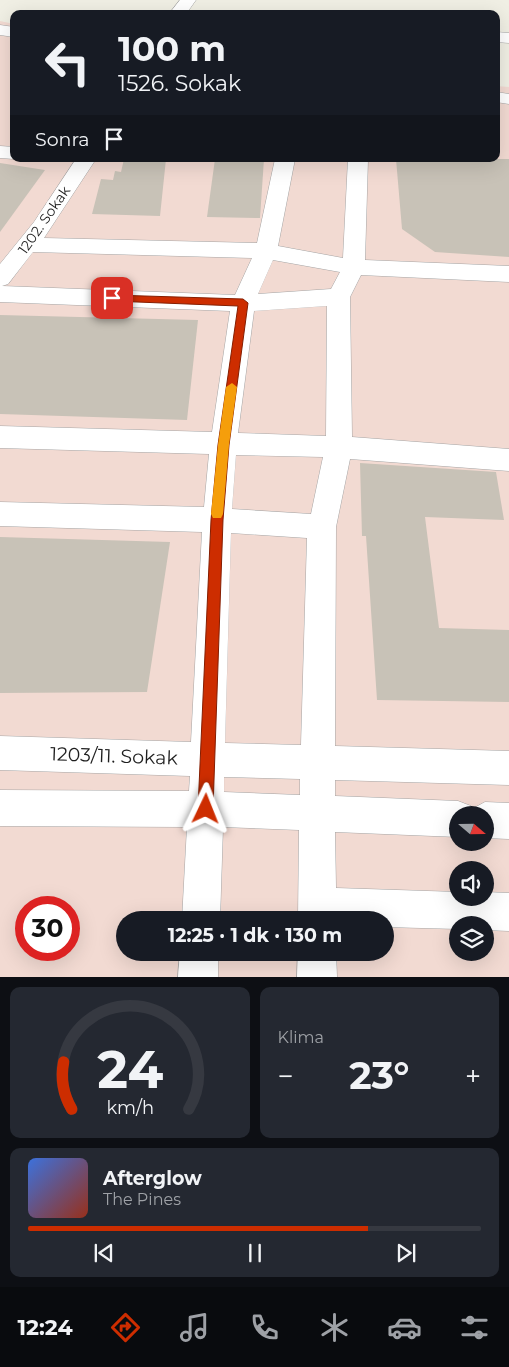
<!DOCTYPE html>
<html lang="tr">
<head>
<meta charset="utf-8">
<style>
	:root { --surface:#171b24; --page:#242831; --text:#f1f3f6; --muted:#9ea1a6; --line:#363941; --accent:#cd2d00 }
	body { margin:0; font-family:Montserrat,sans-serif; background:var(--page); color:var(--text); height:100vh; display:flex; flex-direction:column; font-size:19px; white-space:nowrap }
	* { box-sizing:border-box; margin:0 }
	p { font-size:16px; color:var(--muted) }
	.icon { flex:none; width:28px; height:28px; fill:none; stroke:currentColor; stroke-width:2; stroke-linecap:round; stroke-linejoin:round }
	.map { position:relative; height:977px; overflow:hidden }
	.drawer { display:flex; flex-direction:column; gap:10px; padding:10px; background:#0d0f14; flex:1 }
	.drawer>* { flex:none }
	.hud { position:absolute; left:10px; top:10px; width:490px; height:152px; border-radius:10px; box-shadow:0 5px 20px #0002; background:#171b24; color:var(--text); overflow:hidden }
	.needle { width:32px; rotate:110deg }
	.fabs { position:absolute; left:449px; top:806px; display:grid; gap:10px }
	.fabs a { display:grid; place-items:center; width:45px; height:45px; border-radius:50%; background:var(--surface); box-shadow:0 5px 20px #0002; font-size:25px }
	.speed { position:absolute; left:15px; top:896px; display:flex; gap:10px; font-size:25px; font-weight:700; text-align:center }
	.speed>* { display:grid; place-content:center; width:65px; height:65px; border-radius:50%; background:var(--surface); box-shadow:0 5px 20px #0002; line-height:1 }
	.speed .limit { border:8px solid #d22; background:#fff; color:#111 }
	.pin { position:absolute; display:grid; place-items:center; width:42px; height:42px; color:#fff; margin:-21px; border-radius:10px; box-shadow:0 2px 8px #0006 }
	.me { position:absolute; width:55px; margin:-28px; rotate:2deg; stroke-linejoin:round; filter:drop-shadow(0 0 4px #0008) }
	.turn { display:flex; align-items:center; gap:18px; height:105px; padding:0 25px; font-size:22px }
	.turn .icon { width:65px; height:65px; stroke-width:2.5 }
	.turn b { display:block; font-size:35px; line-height:42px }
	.then { display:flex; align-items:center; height:48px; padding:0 25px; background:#0003; gap:10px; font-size:19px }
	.big { font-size:38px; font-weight:700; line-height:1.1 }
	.drawer .widget { flex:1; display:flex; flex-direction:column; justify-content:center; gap:8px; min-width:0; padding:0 18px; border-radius:10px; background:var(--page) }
	.drawer .dial { align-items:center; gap:0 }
	.dial svg { height:130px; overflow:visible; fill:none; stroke:var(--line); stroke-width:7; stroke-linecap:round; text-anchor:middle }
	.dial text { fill:var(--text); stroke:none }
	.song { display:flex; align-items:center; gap:15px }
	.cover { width:60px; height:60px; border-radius:8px; background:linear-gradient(135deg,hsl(220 70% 55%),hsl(10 70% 35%)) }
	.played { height:5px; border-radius:2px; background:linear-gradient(90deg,var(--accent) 75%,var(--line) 75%) }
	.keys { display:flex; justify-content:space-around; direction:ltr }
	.heat { display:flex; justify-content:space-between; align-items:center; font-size:28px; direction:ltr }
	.drawer .tiles { flex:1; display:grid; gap:10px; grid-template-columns:1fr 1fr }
	.widget:last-child { grid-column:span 2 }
	.trip { position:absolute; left:116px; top:911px; width:278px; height:50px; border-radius:25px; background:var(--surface); box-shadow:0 5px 20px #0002; font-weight:700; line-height:50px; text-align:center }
	.menu { display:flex; height:80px; justify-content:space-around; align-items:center; background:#090b0e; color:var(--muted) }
	.menu .icon { width:35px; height:35px }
	.menu .on { color:var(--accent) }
	.menu b { font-size:22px; color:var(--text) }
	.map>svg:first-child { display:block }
	.commercial { fill:#f2dad2; fill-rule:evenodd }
	.building { fill:#c8c2b7 }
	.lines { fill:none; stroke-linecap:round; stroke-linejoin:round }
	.minor-casing { stroke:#a5a5a5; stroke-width:1 }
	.minor { fill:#fff; fill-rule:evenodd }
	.route { fill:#cd2d00; stroke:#851d00 }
	.slow { fill:#f59e0b }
	.labels { text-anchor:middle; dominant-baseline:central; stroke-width:4.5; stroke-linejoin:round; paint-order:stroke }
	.far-street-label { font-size:14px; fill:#1e1e1e; stroke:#fff }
	.near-street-label { font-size:19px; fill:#1e1e1e; stroke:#fff }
</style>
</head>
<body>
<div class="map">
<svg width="509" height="977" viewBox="0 0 509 977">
	<rect width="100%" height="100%" fill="#f0efe4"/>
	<path class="commercial" d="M0,21L14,24V159H496V86L509,87V977H0ZM458,815H485V842H458ZM458,870H485V898H458ZM26,908H69V950H26ZM125,920H385V952H125ZM458,925H485V952H458Z"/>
	<g class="building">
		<polygon points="124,159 166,159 160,216 92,214 101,179 113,180 115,171 121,172"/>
		<polygon points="215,159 264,159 260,218 207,217"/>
		<polygon points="396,159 509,159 509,257 435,252 402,229"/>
		<polygon points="0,163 45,170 0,232"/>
		<polygon points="0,315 198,320 187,420 0,414"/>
		<polygon points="360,463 496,472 504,520 425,517 439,628 509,630 509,702 377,700 366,536 362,536"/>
		<polygon points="0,537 170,542 147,692 0,693"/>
	</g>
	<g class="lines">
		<g class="minor-casing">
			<g id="minor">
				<polygon points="180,0 196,0 186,14 169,14"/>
				<polygon points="0,25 14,27 14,37 0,35"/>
				<polygon points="496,32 509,33 509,43 496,42"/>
				<polygon points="496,92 509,94 509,104 496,102"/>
				<polygon points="0,146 14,147 14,159 0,158"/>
				<path d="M76,159H96L44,238L257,243L275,159H295L278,246L343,258L348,159H368L365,260L509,266V282L361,275L350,297L352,437L509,449V471L350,459L336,527L335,746L509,751V785L335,780V796L458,801L471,806L472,809L485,802L509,803V839L485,838V815H458V837L335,832L336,888L458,892V898H485V892L509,893V931L485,930V925H458V929L385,927V920H298L299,830L223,827L220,920H182L187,827L0,826V790L189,791L190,776L0,770V736L191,742L202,532L0,526V502L204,507L209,454L0,448V426L212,432L230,311L0,302V264L34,222ZM33,252L252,258L235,295L2,286L8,284ZM273,260L340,272L331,289L258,294ZM327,306L326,436L238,433L254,311ZM236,455L323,457L311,514L232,509ZM231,533L307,538L301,745L225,743ZM224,777L300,779V795L224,792Z"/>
				<polygon points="180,952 218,952 218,977 178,977"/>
				<polygon points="298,952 336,952 337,977 297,977"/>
			</g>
		</g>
		<use href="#minor" class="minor"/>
	</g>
	<polygon class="route" points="112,295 243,299 248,303 229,445 223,520 213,809 211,814 206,816 200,814 198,809 211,520 218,445 238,306 112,301 107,298"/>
	<polygon class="slow" points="232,383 237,387 229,445 223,514 221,518 213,518 211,514 218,445 226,387"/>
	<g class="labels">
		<g class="far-street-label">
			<text transform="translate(44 220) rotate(-55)">1202. Sokak</text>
		</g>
		<g class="near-street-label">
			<text transform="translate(114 756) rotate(2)">1203/11. Sokak</text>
		</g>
	</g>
</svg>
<div class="fabs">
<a><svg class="needle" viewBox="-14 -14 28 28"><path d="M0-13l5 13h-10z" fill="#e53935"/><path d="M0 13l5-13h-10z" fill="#9ea1a6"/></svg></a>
<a><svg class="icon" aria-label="sound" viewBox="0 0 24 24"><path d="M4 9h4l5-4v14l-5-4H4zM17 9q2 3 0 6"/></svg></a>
<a><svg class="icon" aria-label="layers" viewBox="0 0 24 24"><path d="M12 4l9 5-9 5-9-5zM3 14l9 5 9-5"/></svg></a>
</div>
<div class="speed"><div class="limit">30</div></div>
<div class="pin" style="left:112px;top:298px;background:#d93025"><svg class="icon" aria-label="arrive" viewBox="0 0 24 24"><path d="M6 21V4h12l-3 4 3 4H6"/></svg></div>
<svg class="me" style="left:206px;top:809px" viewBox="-20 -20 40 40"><path d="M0-17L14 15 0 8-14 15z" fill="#cd2d00" stroke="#fff" stroke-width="4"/></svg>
<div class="trip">12:25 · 1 dk · 130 m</div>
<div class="hud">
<div class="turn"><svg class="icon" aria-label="left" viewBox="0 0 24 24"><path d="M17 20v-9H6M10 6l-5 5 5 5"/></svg><div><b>100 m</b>1526. Sokak</div></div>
<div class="then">Sonra<svg class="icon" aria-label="arrive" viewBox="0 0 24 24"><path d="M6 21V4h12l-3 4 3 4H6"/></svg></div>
</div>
</div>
<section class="drawer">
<div class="tiles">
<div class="widget dial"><svg viewBox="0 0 100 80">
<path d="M14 69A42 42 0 1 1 86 69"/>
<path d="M14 69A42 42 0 0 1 9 40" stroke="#cd2d00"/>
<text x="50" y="56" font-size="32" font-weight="700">24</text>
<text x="50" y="72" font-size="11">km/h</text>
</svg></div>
<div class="widget"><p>Klima</p>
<div class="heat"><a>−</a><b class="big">23°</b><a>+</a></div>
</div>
<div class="widget">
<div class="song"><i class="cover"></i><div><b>Afterglow</b><p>The Pines</p></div></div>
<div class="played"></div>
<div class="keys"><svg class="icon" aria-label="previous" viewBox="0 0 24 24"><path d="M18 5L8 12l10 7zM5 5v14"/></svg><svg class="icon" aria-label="pause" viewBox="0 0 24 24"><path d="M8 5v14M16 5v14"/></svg><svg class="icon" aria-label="next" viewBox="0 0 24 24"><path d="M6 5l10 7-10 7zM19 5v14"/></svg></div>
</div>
</div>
</section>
<nav class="menu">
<b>12:24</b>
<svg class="icon on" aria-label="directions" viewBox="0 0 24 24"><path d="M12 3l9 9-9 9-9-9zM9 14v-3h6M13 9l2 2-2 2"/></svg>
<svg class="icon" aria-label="music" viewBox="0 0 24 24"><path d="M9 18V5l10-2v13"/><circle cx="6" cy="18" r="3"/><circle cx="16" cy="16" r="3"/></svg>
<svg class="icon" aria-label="phone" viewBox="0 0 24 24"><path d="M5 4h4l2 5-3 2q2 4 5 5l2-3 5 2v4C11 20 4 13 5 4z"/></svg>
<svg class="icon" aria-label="climate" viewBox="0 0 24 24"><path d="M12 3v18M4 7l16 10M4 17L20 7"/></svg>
<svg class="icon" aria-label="car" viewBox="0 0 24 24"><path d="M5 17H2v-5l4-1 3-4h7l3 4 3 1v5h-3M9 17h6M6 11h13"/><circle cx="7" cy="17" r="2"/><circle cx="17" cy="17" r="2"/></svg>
<svg class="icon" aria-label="filters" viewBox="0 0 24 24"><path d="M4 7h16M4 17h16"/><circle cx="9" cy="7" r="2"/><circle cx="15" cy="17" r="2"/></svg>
</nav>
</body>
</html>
